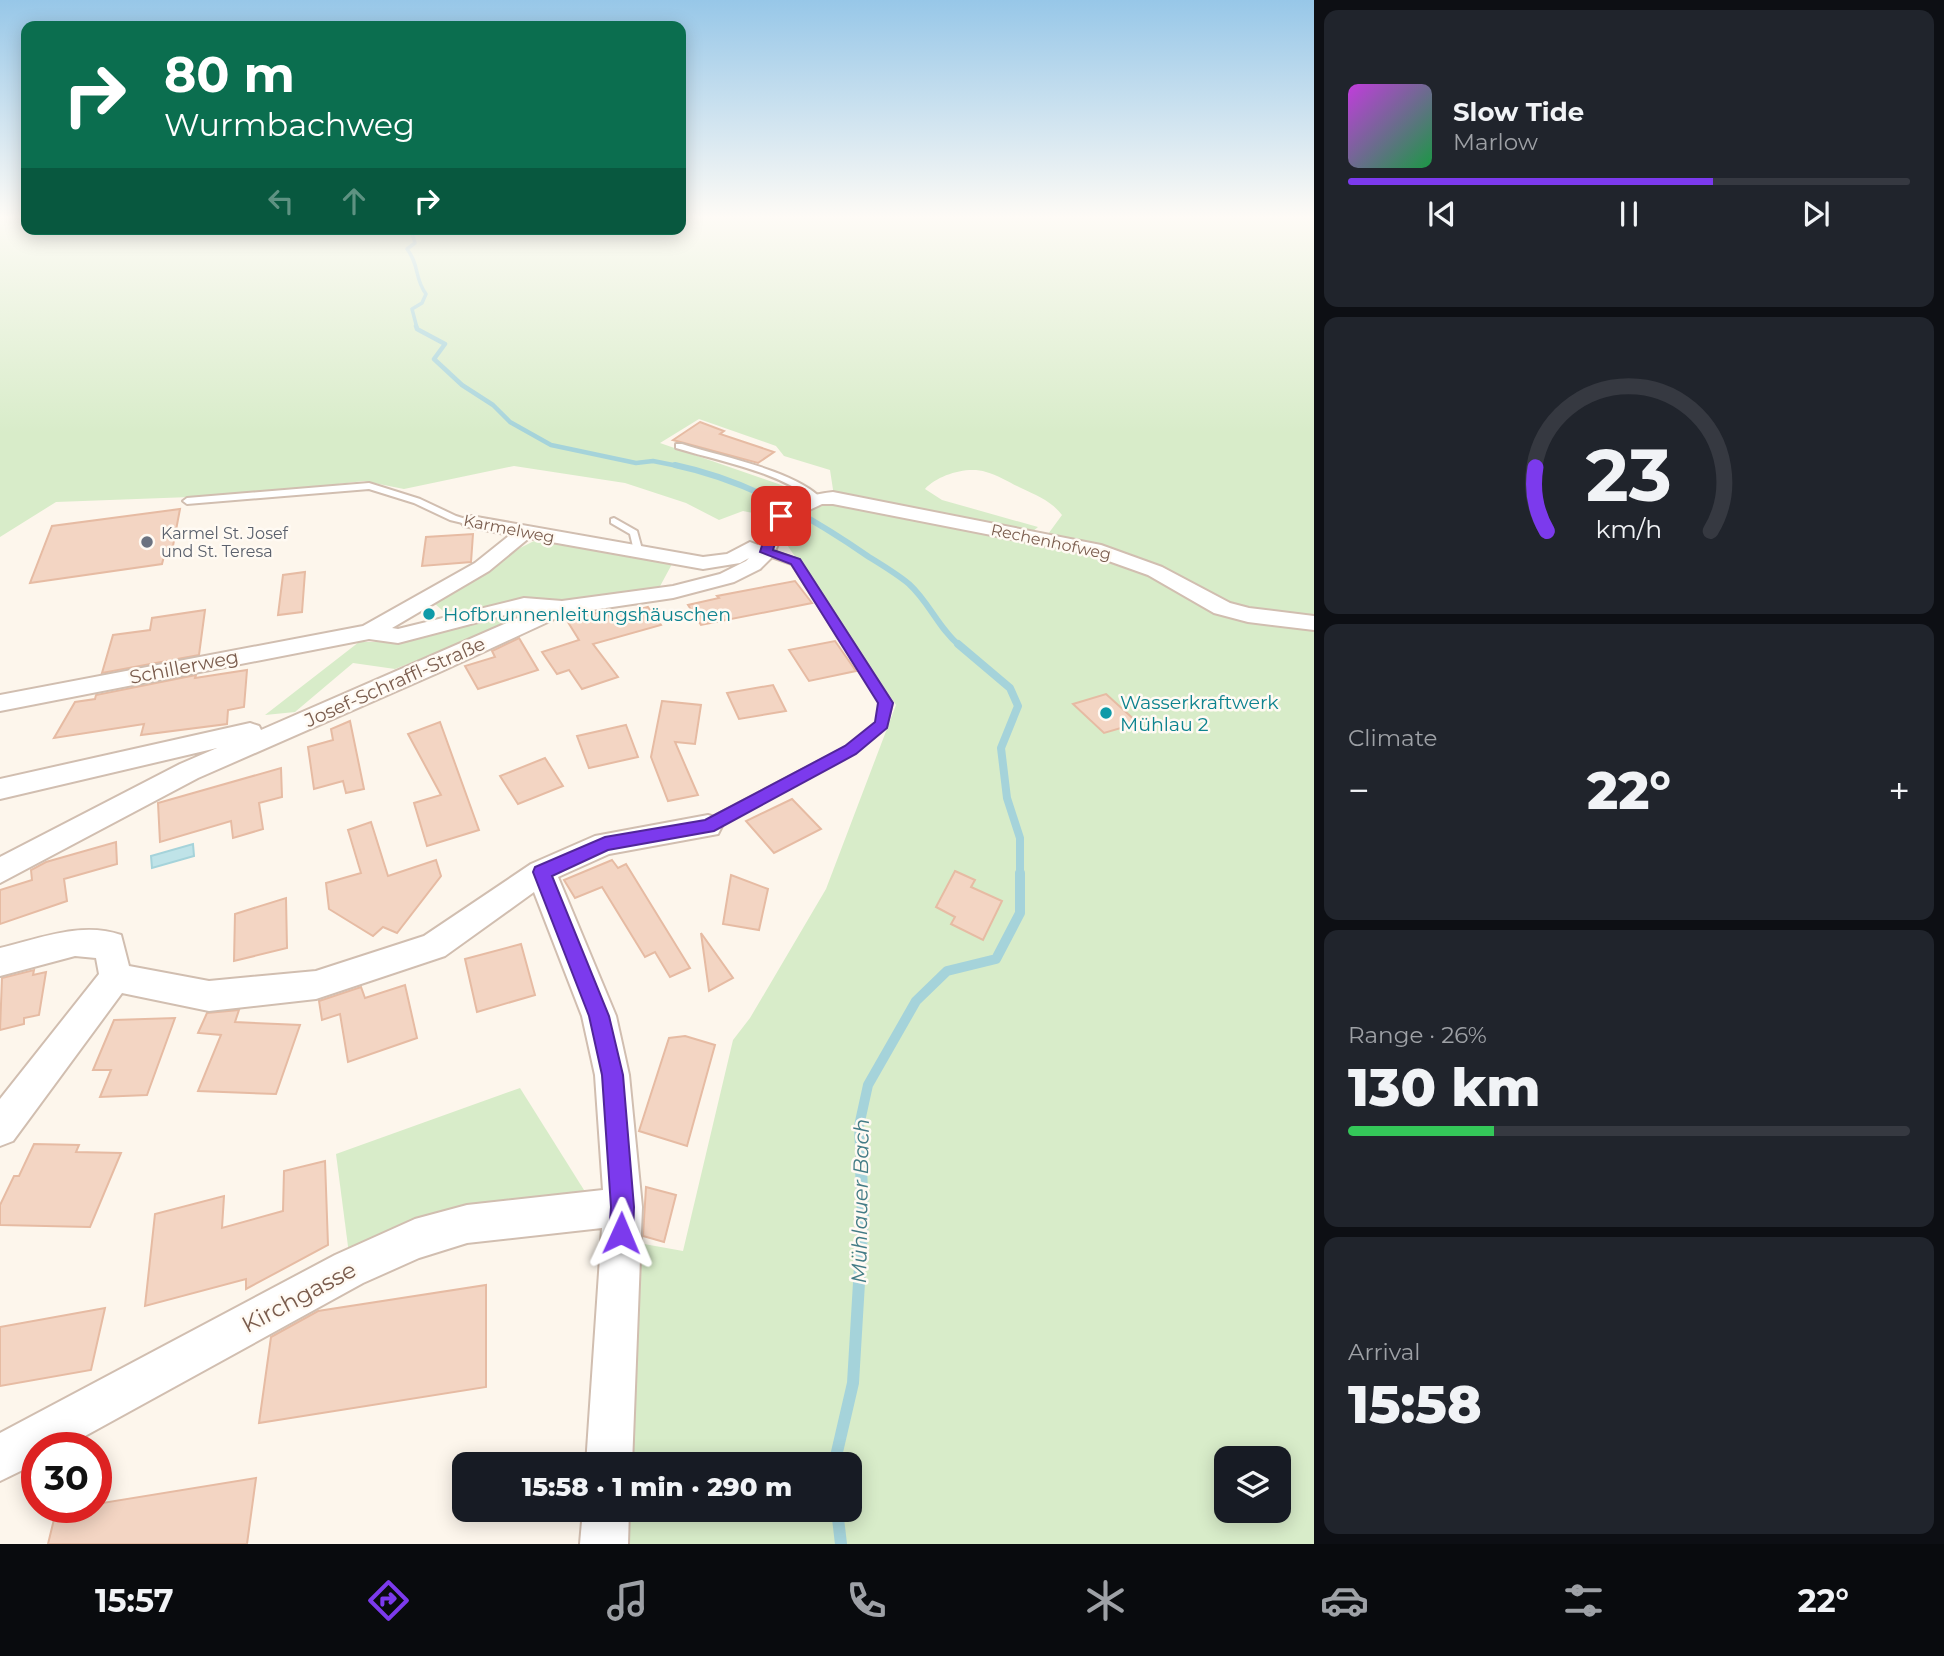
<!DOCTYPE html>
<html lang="en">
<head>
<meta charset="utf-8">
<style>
	:root { --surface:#171b24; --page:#20242c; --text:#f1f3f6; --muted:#9ea1a6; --line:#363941; --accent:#7c3aed }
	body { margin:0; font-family:Montserrat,sans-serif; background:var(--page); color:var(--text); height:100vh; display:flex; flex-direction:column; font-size:26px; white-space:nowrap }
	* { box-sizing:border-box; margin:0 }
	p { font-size:23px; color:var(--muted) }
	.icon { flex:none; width:38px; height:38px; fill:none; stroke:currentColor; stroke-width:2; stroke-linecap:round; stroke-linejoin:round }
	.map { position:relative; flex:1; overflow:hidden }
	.sheet { display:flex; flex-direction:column; gap:10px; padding:10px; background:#0d0f14; width:630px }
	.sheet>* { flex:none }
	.guide { position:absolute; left:21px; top:21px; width:665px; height:214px; border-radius:14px; box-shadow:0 4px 18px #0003; background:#0b6e4f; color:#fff; overflow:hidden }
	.fabs { position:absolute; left:1214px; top:1446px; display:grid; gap:14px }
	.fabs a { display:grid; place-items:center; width:77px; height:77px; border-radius:14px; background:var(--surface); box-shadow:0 4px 18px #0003; font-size:35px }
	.speed { position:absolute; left:21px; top:1432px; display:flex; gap:14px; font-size:35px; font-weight:700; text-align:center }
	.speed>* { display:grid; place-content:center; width:91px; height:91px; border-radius:50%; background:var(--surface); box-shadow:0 4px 18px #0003; line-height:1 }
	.speed .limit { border:10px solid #d22; background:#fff; color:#111 }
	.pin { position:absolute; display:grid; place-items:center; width:60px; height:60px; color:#fff; margin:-30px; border-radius:14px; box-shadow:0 4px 10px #0006 }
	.me { position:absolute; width:77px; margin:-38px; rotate:1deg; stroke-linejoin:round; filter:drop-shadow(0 0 5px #0008) }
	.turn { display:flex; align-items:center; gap:24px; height:147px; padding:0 28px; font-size:32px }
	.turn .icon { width:91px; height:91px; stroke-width:2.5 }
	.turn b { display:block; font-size:49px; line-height:60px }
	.lanes { display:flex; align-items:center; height:66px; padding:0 28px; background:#0003; justify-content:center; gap:35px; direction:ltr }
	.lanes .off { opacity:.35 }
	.big { font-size:52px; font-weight:800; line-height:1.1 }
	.sheet .widget { flex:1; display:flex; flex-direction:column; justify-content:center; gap:10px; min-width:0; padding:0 24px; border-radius:14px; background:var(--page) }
	.sheet .dial { align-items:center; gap:0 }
	.dial svg { height:182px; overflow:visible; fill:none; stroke:var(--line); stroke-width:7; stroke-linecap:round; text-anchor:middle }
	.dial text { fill:var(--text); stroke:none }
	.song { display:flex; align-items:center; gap:21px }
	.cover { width:84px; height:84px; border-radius:10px; background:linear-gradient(135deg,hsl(290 70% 55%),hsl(140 70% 35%)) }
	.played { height:7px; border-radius:4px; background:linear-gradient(90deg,var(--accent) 65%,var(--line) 65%) }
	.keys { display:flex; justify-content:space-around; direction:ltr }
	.heat { display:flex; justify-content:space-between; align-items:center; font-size:38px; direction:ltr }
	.charge { height:10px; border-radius:5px; background:linear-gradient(90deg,#34c759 26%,var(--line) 0) }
	.trip { position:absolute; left:452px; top:1452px; width:410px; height:70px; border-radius:14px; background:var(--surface); box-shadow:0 4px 18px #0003; font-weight:800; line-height:70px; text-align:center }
	.menu { display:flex; height:112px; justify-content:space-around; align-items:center; background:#090b0e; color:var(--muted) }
	.menu .icon { width:49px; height:49px }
	.menu .on { color:var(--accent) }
	.menu b { font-size:32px; color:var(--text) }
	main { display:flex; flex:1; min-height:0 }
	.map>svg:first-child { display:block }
	.green { fill:#d8ecc9; fill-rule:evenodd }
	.water { fill:#bfe3e8; stroke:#a5d3da; stroke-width:2 }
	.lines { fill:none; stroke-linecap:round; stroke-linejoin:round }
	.stream-far5 { stroke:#a5d3da; stroke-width:3.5 }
	.stream-far4 { stroke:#a5d3da; stroke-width:4.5 }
	.stream-far3 { stroke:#a5d3da; stroke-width:6 }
	.stream-far2 { stroke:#a5d3da; stroke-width:8 }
	.stream-far1 { stroke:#a5d3da; stroke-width:10 }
	.stream { stroke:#a5d3da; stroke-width:12 }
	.building { fill:#f3d5c3; stroke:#e6bba3; stroke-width:2 }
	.lane-casing { stroke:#d1beb0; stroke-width:4 }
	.street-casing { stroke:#d1beb0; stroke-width:4 }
	.lane { fill:#fff; fill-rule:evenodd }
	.street { fill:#fff; fill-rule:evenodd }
	.route { fill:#7c3aed; stroke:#51269a; stroke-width:2 }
	.worship-dot { fill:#6b7280; stroke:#fffaf3; stroke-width:2.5 }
	.culture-dot { fill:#0f9aa8; stroke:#fffaf3; stroke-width:2.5 }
	.labels { text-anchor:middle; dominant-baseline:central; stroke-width:5; stroke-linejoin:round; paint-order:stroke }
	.far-street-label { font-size:16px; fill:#7a5c4d; stroke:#fffaf3 }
	.far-worship-label { font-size:16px; fill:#5b616d; stroke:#fffaf3; text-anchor:start }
	.culture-label { font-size:19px; fill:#0d838f; stroke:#fffaf3; text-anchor:start }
	.street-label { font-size:19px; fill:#7a5c4d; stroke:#fffaf3 }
	.water-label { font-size:21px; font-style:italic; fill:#437c86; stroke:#fffaf3 }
	.near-street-label { font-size:23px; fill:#7a5c4d; stroke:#fffaf3 }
</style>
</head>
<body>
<main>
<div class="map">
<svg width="1314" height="1544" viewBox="0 0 1314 1544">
	<rect width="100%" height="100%" fill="#fdf6ec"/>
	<g class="green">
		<path d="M0,218H26V229H681V218H1314V1544H620L623,1510H849V1465H627L633,1242L683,1251L733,1040L750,1018L826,889L896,705L781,536C795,514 809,507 835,504L1022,542L1043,541L1062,515C1051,501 1038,496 1021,488C1010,483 998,475 986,472C967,466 938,475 925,489L942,500L1038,527L1032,532L932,511L834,496L830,470L784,456L776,446L699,419L660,443L784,486L793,496L758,514L743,511L719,520L686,503L625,483L514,466L404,489L364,481L244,495L56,502L0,537ZM1227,1458H1279V1510H1227Z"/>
		<polygon points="542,537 672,564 658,590 578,600 528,599 451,618 434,603 520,548"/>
		<polygon points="519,613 519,620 395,669 353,663 295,712 265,715 359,642 380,642 440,631 490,617"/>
		<polygon points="520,1088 589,1198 349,1254 336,1154"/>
	</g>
	<polygon class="water" points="193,844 194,856 152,868 151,856"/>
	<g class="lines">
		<path class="stream-far5" d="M411,229L415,243L407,249C420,266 414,278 426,294L422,303L412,309L417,328"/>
		<polyline class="stream-far4" points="416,326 417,329 445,344 434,359 462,385 493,405 510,422 551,445 636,463 653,461 683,467"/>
		<path class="stream-far3" d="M675,465C746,480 810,516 869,557C882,565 897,574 909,584C929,602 939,629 960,646"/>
		<polyline class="stream-far2" points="958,644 1010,688 1018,706 1001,748 1007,798 1020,838 1020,875"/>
		<polyline class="stream-far1" points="861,1169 859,1126 868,1085 916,1001 947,971 996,959 1020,913 1020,873"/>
		<g class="stream">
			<polyline points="834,1465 853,1383 863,1216 861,1167"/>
			<polyline points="837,1510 841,1544"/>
		</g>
	</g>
	<g class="building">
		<polygon points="700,422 724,431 720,434 774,452 758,463 673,440"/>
		<polygon points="180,509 172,551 165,552 162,564 30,583 52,526"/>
		<polygon points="473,534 471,562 422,566 426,537"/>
		<polygon points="305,572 302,612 278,615 283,575"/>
		<polygon points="795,581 812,603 701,625 688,605 719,598 717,596"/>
		<polygon points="648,607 661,625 593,644 618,677 582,689 569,670 557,674 542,652 579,640 566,619 606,611 610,617"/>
		<polygon points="205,610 199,655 102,673 113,635 150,630 152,618"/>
		<polygon points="519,638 538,670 478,689 465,666 495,657 492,651"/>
		<polygon points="835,641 856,671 809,681 789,650"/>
		<polygon points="247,670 244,707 228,710 227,724 141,735 144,724 54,738 75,702 95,699 96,695 196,675 195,678"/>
		<polygon points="773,685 786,711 739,719 727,693"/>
		<polygon points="1106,694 1138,723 1104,733 1073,704"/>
		<polygon points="662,701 701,705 695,744 675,742 698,795 668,801 651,757"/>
		<polygon points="350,721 364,789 346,793 343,781 314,789 308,747 333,740 331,729"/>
		<polygon points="440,722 479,830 427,846 414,803 441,795 408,734"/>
		<polygon points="626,725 638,757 589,768 577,736"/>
		<polygon points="545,758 563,786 518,804 500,776"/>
		<polygon points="281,768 282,797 259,803 263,829 233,838 231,821 160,842 158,803"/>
		<polygon points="792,799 821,829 774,853 746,821"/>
		<polygon points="371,822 388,876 436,860 441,876 397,933 383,927 373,936 329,909 326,883 361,873 348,830"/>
		<polygon points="116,842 117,864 64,879 67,901 0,924 0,890 32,880 31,870 46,862"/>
		<polygon points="612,860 618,868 626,864 690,968 670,977 655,952 645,957 602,887 575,898 564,880"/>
		<polygon points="955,871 975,880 971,887 1002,901 983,940 951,924 955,917 936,907"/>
		<polygon points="731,875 768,889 759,930 723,924"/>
		<polygon points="286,898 287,948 234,961 235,914"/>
		<polygon points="701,933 733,978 709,991"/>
		<polygon points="521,944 535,995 477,1012 465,959"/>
		<polygon points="34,970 33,975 46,972 39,1015 24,1018 24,1024 0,1030 2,978"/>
		<polygon points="405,985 417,1038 348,1062 340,1014 322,1020 319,1001 361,987 365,998"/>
		<polygon points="239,1010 235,1022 300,1025 276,1094 198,1091 221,1035 198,1033 207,1013"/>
		<polygon points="175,1018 147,1095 100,1097 111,1070 93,1070 114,1020"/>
		<polygon points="685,1036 715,1045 687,1146 639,1131 669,1038"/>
		<polygon points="34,1144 79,1145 76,1152 121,1153 90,1227 0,1225 0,1205 14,1176 19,1176"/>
		<polygon points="325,1161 328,1245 246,1289 246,1279 145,1306 155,1214 224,1196 222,1228 283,1211 284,1171"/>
		<polygon points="646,1187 676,1195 664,1242 643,1236"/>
		<polygon points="486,1285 486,1387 259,1423 271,1337 318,1311"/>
		<polygon points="105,1308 91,1370 0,1386 0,1327"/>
		<polygon points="256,1478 247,1544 48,1544 56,1511 96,1507 96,1504"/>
	</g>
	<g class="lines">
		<g class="lane-casing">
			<g id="lane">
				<path d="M676,444H682C722,457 793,470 822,499L815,501C777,471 722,462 676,448Z"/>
				<polygon points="369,483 420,499 456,516 475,522 471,525 450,520 414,503 369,489 187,504 183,501 187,498"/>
				<polygon points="614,518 637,531 643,553 641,555 635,555 630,534 611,523 611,519"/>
				<polygon points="766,549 799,560 892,703 886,727 854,753 708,831 703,830 702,826 703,822 846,747 877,722 880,703 792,564 763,554 761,552"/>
			</g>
		</g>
		<g class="street-casing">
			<g id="street">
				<path d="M833,492L1101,545L1162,567L1230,603L1249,608L1314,616V630L1248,622L1214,613L1148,575L1089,554L833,504H822L788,520L773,556L760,569L734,582L673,598L565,614L442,671L198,778L0,883V857L180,764L217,748L0,799V779L250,723L259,726L261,730L534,611L524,610L398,643L369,639L0,711V695L363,626L475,563L510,535L464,526L461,522L464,518L471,516L703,557L727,554L750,542L758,545C761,537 763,527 768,519C780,502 813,494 833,492ZM529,538L703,569L740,563L749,558L746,561L720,574L673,586L562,601L524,598L398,629L392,628L489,571Z"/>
				<path d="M708,815L718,818L722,826L718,834L609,854L558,877L616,1016L629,1075L642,1207L632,1465H586L602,1228L467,1243L419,1258L363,1283L65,1447H37V1463L0,1481V1433L335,1255L415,1219L467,1205L603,1190L595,1075L582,1016L534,892L445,956L316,999L209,1011L122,993L13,1141L0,1146V1099L99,974L96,958L75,956L0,976V948C39,939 81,921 121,935L129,966L209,981L316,971L424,936L531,864L595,836Z"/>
				<polygon points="583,1510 629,1510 628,1544 580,1544"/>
			</g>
		</g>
		<use href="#lane" class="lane"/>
		<use href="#street" class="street"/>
	</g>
	<linearGradient id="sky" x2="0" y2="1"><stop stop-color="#97c7e8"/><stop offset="0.5" stop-color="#fefbf6"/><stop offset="1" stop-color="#fefbf6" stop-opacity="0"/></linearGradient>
	<rect width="1314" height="434" fill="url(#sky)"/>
	<polygon class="route" points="777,513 787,516 781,524 773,550 800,559 893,703 887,728 856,754 714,831 608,850 552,876 609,1016 623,1075 634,1207 633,1233 630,1241 621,1245 613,1241 609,1233 611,1207 602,1075 589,1016 533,872 535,867 605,837 705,820 845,746 875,722 878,703 791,564 760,552 769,523"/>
	<circle class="worship-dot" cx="147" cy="542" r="7"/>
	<g class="culture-dot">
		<circle cx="429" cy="614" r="7"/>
		<circle cx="1106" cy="713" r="7"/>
	</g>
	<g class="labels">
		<g class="far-street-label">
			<text transform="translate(509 529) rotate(11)">Karmelweg</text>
			<text transform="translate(1051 542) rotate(12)">Rechenhofweg</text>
		</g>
		<g class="far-worship-label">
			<text x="161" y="533">Karmel St. Josef<tspan x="161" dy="18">und St. Teresa</tspan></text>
		</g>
		<g class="culture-label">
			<text x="443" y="614">Hofbrunnenleitungshäuschen</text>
			<text x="1120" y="702">Wasserkraftwerk<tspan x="1120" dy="22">Mühlau 2</tspan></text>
		</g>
		<g class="street-label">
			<text transform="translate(184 667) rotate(-11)">Schillerweg</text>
			<text transform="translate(395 682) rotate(-24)">Josef-Schraffl-Straße</text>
		</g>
		<g class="water-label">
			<text transform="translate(860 1201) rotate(-89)">Mühlauer Bach</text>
		</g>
		<g class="near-street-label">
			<text transform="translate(299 1297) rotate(-28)">Kirchgasse</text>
		</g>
	</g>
</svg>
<div class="fabs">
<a><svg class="icon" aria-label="layers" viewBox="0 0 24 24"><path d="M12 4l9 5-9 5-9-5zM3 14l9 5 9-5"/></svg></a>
</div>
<div class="speed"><div class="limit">30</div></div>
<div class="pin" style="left:781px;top:516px;background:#d93025"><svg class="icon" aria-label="arrive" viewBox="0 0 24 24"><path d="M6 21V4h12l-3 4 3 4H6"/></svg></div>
<svg class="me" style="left:621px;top:1233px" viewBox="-20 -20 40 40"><path d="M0-17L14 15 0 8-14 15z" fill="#7c3aed" stroke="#fff" stroke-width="4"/></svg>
<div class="trip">15:58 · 1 min · 290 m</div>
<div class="guide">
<div class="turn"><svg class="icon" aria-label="right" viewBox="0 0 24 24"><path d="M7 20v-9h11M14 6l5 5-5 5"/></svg><div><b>80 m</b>Wurmbachweg</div></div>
<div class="lanes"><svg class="icon off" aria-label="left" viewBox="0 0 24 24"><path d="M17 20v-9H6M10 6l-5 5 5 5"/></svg><svg class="icon off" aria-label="ahead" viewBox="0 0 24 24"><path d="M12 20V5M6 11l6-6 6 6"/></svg><svg class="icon" aria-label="right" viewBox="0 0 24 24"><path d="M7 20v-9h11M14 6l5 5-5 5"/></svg></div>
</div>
</div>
<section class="sheet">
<div class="widget">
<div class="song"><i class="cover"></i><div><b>Slow Tide</b><p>Marlow</p></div></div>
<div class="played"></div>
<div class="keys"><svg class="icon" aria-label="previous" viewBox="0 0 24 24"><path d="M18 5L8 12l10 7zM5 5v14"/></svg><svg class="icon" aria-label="pause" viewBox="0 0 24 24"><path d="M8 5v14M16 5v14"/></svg><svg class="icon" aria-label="next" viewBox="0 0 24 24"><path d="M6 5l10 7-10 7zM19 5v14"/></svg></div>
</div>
<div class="widget dial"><svg viewBox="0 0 100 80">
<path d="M14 69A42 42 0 1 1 86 69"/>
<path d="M14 69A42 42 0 0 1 9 41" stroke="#7c3aed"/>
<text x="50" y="56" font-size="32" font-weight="700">23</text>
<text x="50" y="72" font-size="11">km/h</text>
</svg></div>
<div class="widget"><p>Climate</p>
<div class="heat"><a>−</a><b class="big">22°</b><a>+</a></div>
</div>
<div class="widget"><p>Range · 26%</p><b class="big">130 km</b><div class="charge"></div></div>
<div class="widget"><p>Arrival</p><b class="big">15:58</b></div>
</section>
</main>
<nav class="menu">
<b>15:57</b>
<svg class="icon on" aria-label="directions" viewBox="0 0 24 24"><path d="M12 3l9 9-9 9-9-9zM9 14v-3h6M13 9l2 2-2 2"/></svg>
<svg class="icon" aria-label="music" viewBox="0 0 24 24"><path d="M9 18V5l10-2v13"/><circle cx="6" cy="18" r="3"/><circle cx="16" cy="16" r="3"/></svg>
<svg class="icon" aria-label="phone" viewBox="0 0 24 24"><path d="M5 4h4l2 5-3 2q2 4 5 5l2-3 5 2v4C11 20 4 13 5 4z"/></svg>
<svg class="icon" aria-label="climate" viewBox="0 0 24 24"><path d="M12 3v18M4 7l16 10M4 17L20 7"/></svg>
<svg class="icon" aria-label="car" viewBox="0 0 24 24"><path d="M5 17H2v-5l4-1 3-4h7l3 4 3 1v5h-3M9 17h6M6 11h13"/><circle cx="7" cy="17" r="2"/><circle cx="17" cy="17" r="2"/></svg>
<svg class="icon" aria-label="filters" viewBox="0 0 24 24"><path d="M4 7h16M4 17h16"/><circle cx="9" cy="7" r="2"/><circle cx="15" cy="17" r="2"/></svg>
<b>22°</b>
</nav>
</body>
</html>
